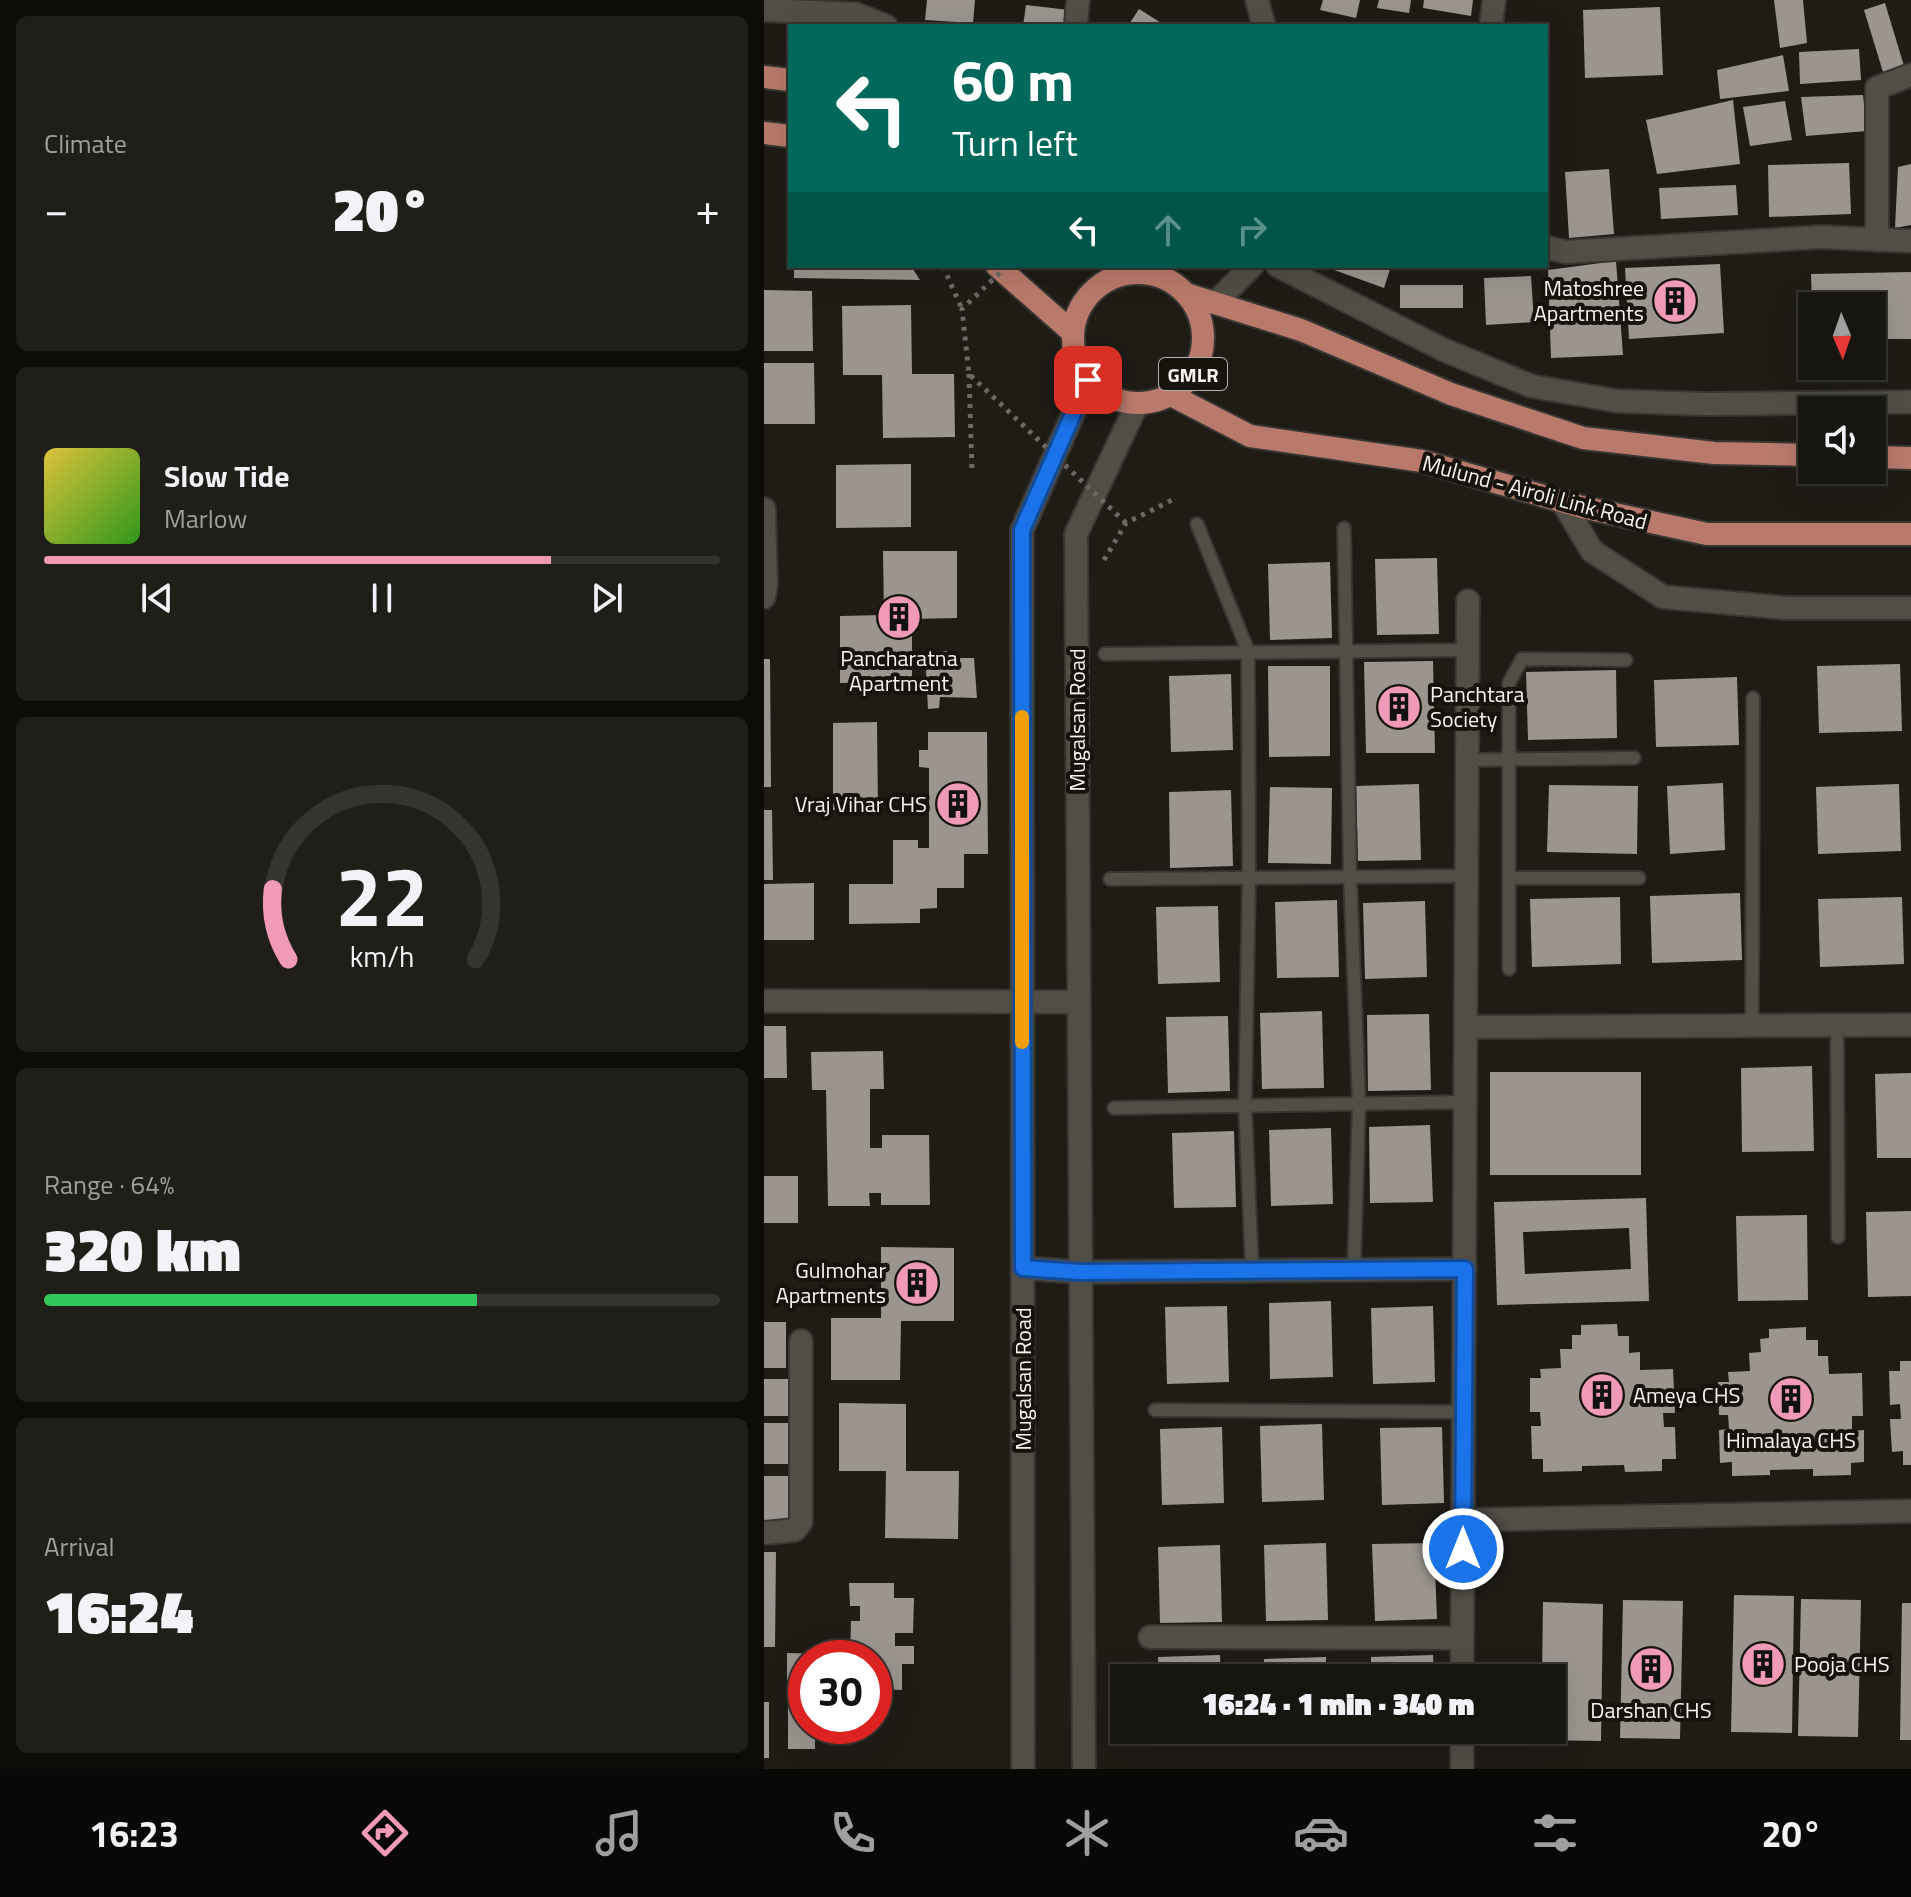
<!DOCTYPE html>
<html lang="en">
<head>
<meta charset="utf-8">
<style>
	:root { --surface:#171510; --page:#201e19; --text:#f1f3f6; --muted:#9e9f9f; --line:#363430; --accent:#f09ab7 }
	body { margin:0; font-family:"Titillium Web",sans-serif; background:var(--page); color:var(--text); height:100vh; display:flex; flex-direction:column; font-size:30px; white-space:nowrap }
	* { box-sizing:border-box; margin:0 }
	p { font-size:26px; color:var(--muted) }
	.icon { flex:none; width:44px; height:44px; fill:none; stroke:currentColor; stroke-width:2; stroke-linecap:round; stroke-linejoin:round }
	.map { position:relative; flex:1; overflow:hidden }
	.details { display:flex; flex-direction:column; gap:16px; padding:16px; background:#0d0c09; width:764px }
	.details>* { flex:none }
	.hud { position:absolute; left:24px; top:24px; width:760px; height:244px; border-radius:0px; box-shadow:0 8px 32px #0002,0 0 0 2px var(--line); background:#00695c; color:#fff; overflow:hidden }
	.needle { width:52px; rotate:178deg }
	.fabs { position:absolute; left:1034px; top:292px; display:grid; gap:16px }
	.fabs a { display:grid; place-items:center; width:88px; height:88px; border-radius:0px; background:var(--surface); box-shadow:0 8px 32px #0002,0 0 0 2px var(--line); font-size:40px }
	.speed { position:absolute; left:24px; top:1640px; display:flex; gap:16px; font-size:40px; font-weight:700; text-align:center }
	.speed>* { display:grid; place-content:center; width:104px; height:104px; border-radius:50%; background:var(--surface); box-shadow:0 8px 32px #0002,0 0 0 2px var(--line); line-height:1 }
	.speed .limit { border:12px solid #d22; background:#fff; color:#111 }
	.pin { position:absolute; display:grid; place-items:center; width:68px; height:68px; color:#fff; margin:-34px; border-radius:16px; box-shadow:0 4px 12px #0006 }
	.me { position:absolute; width:88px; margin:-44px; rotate:0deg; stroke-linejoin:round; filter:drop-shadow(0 0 6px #0008) }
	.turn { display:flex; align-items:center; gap:28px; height:168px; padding:0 32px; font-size:36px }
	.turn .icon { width:104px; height:104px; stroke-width:2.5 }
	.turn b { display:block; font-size:56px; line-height:68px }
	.lanes { display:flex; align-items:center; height:76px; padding:0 32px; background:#0003; justify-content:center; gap:40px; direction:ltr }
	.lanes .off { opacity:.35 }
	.big { font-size:60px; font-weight:800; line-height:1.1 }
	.details .widget { flex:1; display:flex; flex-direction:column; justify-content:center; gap:12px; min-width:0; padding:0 28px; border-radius:12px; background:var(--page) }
	.details .dial { align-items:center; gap:0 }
	.dial svg { height:208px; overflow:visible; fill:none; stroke:var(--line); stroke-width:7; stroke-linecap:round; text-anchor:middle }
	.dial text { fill:var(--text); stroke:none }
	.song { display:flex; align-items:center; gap:24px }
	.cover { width:96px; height:96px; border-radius:12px; background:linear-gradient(135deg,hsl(50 70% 55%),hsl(110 70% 35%)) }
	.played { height:8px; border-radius:4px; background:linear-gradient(90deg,var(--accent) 75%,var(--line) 75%) }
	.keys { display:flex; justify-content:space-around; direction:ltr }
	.heat { display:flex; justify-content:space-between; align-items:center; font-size:44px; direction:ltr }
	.charge { height:12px; border-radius:6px; background:linear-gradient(90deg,#34c759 64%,var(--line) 0) }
	.trip { position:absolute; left:346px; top:1664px; width:456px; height:80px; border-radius:0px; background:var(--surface); box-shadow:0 8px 32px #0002,0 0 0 2px var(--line); font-weight:800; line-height:80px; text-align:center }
	.menu { display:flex; height:128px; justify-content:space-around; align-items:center; background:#090806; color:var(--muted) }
	.menu .icon { width:56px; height:56px }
	.menu .on { color:var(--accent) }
	.menu b { font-size:36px; color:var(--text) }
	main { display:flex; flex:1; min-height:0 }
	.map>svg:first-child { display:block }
	.building { fill:#9c958f; fill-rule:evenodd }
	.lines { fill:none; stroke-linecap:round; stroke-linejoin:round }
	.service-casing { stroke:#383632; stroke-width:16 }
	.minor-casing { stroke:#383632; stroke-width:26 }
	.secondary-casing { stroke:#383632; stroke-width:26 }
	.primary-casing { stroke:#383632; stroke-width:26 }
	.path { stroke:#6c6963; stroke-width:5; stroke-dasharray:4 6; stroke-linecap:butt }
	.service { stroke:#514e46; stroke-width:12 }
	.minor { stroke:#514e46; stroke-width:22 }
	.secondary { stroke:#514e46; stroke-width:22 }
	.primary { stroke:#b97a6b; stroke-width:22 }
	.path-bridge { stroke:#6c6963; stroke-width:5; stroke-dasharray:4 6; stroke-linecap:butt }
	.route-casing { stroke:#114b97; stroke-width:20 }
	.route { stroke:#1a73e8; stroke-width:14 }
	.slow { stroke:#f59e0b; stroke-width:14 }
	.labels { text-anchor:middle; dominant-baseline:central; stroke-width:8; stroke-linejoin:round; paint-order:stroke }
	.shield { fill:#16130d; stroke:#b3b0ab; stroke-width:2 }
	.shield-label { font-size:20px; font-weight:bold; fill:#f6f4ef }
	.poi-label { font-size:22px; fill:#f6f4ef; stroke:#16130d; text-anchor:end }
	.street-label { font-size:22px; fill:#f6f4ef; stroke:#16130d }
</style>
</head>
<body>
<main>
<section class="details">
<div class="widget"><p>Climate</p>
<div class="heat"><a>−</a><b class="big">20°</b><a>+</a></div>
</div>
<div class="widget">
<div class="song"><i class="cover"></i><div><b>Slow Tide</b><p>Marlow</p></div></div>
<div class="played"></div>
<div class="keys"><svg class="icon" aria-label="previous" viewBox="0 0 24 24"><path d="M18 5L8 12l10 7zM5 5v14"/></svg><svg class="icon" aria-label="pause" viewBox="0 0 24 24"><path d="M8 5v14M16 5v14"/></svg><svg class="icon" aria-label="next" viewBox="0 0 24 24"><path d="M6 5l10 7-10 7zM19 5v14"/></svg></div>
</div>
<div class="widget dial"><svg viewBox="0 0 100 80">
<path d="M14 69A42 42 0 1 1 86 69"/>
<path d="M14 69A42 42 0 0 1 8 42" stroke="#f09ab7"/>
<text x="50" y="56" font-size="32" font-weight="700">22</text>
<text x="50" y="72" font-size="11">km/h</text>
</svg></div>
<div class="widget"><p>Range · 64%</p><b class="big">320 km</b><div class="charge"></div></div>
<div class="widget"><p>Arrival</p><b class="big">16:24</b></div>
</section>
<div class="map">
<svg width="1147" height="1769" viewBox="0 0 1147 1769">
	<rect width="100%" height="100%" fill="#1f1c16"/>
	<g class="building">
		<polygon points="163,0 211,0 209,23 161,20"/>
		<polygon points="559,0 596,0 592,18 556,10"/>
		<polygon points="615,0 647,0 645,13 613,8"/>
		<polygon points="660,0 709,0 707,16 659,8"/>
		<polygon points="1010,0 1039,0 1043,43 1016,48"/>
		<polygon points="1121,3 1140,66 1119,72 1100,10"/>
		<polygon points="262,5 305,10 303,26 259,26"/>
		<polygon points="896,7 899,75 821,78 819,10"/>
		<polygon points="375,9 402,26 364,26"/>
		<polygon points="1095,49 1097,80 1036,84 1035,52"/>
		<polygon points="1019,55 1025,91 956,99 953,70"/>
		<polygon points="1099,95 1103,131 1042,136 1037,97"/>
		<polygon points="969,100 976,164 893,174 882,120"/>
		<polygon points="1021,101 1028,140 986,146 979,107"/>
		<polygon points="1085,163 1087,214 1005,217 1004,165"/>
		<polygon points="1147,164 1147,225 1131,228 1134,167"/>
		<polygon points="845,169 850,234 805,238 801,172"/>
		<polygon points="972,185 974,215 897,219 895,188"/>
		<polygon points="852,261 859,355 787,358 784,270"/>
		<polygon points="956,264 960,333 865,339 861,268"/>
		<polygon points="30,266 147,266 156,280 30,278"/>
		<polygon points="559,266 627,266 620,288"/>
		<polygon points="1147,272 1147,339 1108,339 1108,306 1048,306 1047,274"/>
		<polygon points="767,276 770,322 722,325 720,278"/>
		<rect x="636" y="285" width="63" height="23"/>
		<polygon points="0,290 48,291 49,351 0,351"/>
		<polygon points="147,305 148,374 190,374 191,437 119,438 118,375 79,375 78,306"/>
		<polygon points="0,363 50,363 51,424 0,424"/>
		<polygon points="147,464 147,527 72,528 72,465"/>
		<polygon points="119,551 193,551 193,618 148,619 148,682 76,683 76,616 120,615"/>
		<polygon points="673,558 675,634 613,635 611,559"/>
		<polygon points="566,562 568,638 506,640 504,564"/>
		<polygon points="183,651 183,658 210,658 213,698 176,697 175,708 164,709 161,652"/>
		<polygon points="0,659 6,659 7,787 0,787"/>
		<polygon points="669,661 671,753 602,753 600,662"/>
		<polygon points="1136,664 1138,731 1055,733 1053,666"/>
		<polygon points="504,666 566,666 566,756 505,757"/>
		<polygon points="852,670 853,738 764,740 762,672"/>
		<polygon points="467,674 469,750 407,752 405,676"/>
		<polygon points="973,677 975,745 892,747 890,680"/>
		<polygon points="113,722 114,809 69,810 69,723"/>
		<polygon points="164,732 223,732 224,854 200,854 200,888 173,888 173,908 156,909 156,923 85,924 85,884 129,884 129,840 154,840 154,848 165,848 165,768 155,767 155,750 164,750"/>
		<polygon points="959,783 961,850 906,854 903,786"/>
		<polygon points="655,784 657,860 594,861 592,786"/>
		<polygon points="1135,784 1137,851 1054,854 1052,787"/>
		<polygon points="785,785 874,786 873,854 783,852"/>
		<polygon points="506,787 568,788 567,864 504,863"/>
		<polygon points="467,790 469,866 406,868 405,792"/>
		<polygon points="0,810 8,810 9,880 0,880"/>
		<polygon points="50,883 50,940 0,940 0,884"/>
		<polygon points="976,893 978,960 888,963 886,896"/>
		<polygon points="856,897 857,964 768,967 766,899"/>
		<polygon points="1138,897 1140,964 1056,967 1054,899"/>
		<polygon points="573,900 575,977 513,978 511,902"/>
		<polygon points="661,901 663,977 601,979 599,903"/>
		<polygon points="454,906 456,982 394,984 392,907"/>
		<polygon points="558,1011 560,1088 498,1089 496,1013"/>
		<polygon points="665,1014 667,1090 604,1091 603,1015"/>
		<polygon points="464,1016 466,1091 404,1093 402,1017"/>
		<polygon points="0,1026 22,1026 23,1078 0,1078"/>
		<polygon points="119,1051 120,1089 106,1089 106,1148 118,1148 118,1135 165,1135 166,1205 117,1205 117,1193 105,1193 106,1206 64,1206 62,1090 48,1090 47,1052"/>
		<polygon points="1048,1066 1050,1151 978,1152 977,1068"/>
		<rect x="726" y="1072" width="151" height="103"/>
		<polygon points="1147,1073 1147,1158 1113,1158 1111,1074"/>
		<polygon points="666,1125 669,1202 606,1203 605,1127"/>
		<polygon points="567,1128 569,1204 507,1206 505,1130"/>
		<polygon points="470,1131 472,1207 410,1208 408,1133"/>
		<rect x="0" y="1176" width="34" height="47"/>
		<path d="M882,1198L885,1301L733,1305L730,1202ZM865,1228L867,1269L761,1274L759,1232Z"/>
		<polygon points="1147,1211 1147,1296 1104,1297 1102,1212"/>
		<polygon points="1043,1215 1044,1300 974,1301 972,1216"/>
		<polygon points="117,1247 190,1248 190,1321 137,1321 136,1380 67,1380 67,1318 117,1318"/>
		<polygon points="567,1301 569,1377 506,1379 505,1303"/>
		<polygon points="463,1306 465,1382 403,1384 401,1307"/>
		<polygon points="669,1306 671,1382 609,1384 607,1308"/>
		<rect x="0" y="1322" width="22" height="46"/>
		<polygon points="853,1324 854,1336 865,1336 865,1353 876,1352 876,1370 909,1369 911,1413 899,1413 900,1427 911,1427 912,1459 898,1459 898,1471 861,1472 860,1465 818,1466 818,1471 779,1472 779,1459 768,1459 767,1426 777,1426 776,1412 766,1412 766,1378 777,1378 776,1369 797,1368 796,1349 808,1349 808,1335 817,1335 817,1325"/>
		<polygon points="1042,1327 1042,1340 1054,1340 1054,1356 1064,1356 1065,1374 1098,1373 1099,1416 1088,1416 1088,1431 1100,1430 1100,1462 1087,1463 1087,1475 1049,1476 1049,1469 1006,1470 1006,1475 968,1476 968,1462 956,1463 955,1430 965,1429 964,1415 955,1415 954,1382 965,1382 964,1372 986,1371 985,1353 997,1352 996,1339 1005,1338 1005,1329"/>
		<polygon points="1136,1361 1147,1361 1147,1465 1139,1465 1139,1451 1128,1452 1126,1419 1137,1419 1136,1404 1126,1405 1125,1371 1136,1371"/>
		<rect x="0" y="1379" width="24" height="37"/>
		<polygon points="75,1403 142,1404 142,1471 195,1471 194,1539 121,1538 122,1471 75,1471"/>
		<rect x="0" y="1423" width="26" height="41"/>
		<polygon points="558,1424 560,1500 498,1502 496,1426"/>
		<polygon points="458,1427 460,1503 398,1505 396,1429"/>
		<polygon points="678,1427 680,1503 618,1505 616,1428"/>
		<rect x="0" y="1476" width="25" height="47"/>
		<polygon points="562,1543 564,1620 502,1621 500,1545"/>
		<polygon points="670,1543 673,1619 611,1621 608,1544"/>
		<polygon points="456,1545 458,1622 396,1623 394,1547"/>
		<polygon points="0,1552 12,1552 11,1647 0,1647"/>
		<polygon points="85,1583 130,1583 130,1598 150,1598 149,1633 131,1633 131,1646 150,1646 150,1664 138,1664 138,1690 110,1689 110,1658 86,1658 87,1621 96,1621 96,1606 86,1606"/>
		<polygon points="970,1595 1030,1596 1028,1733 967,1732"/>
		<polygon points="1037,1599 1097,1600 1094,1737 1034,1736"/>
		<polygon points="859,1600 919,1601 916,1739 856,1738"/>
		<polygon points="779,1602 839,1604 837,1741 777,1740 777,1730 788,1730 788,1678 778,1678"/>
		<polygon points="1138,1603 1147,1603 1147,1740 1136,1740"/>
		<polygon points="23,1653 65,1654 65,1658 42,1658 42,1726 83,1726 83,1735 51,1735 51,1749 24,1749 24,1706 35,1706 35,1686 23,1686"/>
		<polygon points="456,1655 457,1678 395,1678 394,1657"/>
		<polygon points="669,1655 670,1678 607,1678 607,1657"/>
		<polygon points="562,1657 562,1678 500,1678 500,1659"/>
		<rect x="0" y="1702" width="5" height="56"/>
		<polygon points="502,1730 564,1730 564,1734 502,1735"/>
	</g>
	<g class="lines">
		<g class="service-casing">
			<g id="service">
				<polyline points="433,524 484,651 485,878 481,1104 488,1269"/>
				<polyline points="580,528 586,875 595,1103 590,1268"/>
				<polyline points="341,654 704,650"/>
				<polyline points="703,760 870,758"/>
				<polyline points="745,878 875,878"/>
				<polyline points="346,879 703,876"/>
				<polyline points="745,969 745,683 758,659 862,660"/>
				<polyline points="988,1025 989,698"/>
				<polyline points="1073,1025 1074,1237"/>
				<polyline points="350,1108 701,1102"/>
				<polyline points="391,1410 700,1412"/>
			</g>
		</g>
		<g class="minor-casing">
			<g id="minor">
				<polyline points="493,0 500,26"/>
				<polyline points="0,10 92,14 122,26"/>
				<polyline points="312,26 314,0"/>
				<polyline points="727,26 730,0"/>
				<polyline points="1113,240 1113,88 1147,75"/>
				<polyline points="782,247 801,252 1057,237 1147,241"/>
				<polyline points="514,266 680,350 767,386 853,401 941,404 1147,402"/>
				<polyline points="451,303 488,266"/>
				<polyline points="798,501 828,551 899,597 1023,608 1147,608"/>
				<polyline points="0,509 2,583 0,597"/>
				<polyline points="0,1001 315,1002"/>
				<polyline points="702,1027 1147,1025"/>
				<polyline points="259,1268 316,1272 701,1269"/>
				<polyline points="699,1520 1147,1511"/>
				<polyline points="0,1533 31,1530 37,1522 37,1341"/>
				<polyline points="386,1637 698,1638"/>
				<polyline points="698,1678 704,601"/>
				<polyline points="698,1769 698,1730"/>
			</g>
		</g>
		<g class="secondary-casing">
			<g id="secondary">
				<polyline points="259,1769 258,530 324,380"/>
				<polyline points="320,1769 312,534 373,404"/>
			</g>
		</g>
		<g class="primary-casing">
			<g id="primary">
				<polyline points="0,77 26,80"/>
				<polyline points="0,133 26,136"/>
				<polyline points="233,266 308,332"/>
				<circle cx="374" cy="338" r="65"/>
				<polyline points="422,294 537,330 687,394 819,438 950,453 1048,455"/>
				<polyline points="405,394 486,436 658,461 818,507 943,534 1147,534"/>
				<polyline points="1108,457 1147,458"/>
			</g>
		</g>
		<g class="path">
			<polyline points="179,266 198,309"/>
			<polyline points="205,374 208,472"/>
			<polyline points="340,560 362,523 408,500"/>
		</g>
		<use href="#service" class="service"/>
		<use href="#minor" class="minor"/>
		<use href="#secondary" class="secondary"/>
		<use href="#primary" class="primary"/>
		<polyline class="path-bridge" points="243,266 198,309 205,374 362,523"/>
	</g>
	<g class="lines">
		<g class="route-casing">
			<polyline id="route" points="324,380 258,530 259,1268 316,1272 701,1269 699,1549"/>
		</g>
		<use href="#route" class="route"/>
		<polyline class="slow" points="258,717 258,1042"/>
	</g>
	<defs>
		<g id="building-disc" transform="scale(2.3)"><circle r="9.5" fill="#f09ab7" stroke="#16130d"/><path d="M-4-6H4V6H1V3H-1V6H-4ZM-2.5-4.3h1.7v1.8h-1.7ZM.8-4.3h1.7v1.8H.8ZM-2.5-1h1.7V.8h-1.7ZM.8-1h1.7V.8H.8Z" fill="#111"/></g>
	</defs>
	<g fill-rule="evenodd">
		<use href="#building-disc" x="911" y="301"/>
		<use href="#building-disc" x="135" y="617"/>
		<use href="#building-disc" x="635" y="707"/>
		<use href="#building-disc" x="194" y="804"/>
		<use href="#building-disc" x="153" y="1283"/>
		<use href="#building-disc" x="838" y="1395"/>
		<use href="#building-disc" x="1027" y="1399"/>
		<use href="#building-disc" x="999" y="1664"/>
		<use href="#building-disc" x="887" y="1669"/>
	</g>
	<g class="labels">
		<rect class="shield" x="395" y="358" width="68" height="32" rx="6"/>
		<g class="shield-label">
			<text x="429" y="374">GMLR</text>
		</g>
		<g class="poi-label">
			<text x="880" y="288">Matoshree<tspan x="880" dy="25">Apartments</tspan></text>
			<text x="135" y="658" text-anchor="middle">Pancharatna<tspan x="135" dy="25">Apartment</tspan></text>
			<text x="666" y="694" text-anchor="start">Panchtara<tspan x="666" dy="25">Society</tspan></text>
			<text x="163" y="804">Vraj Vihar CHS</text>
			<text x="122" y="1270">Gulmohar<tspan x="122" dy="25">Apartments</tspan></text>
			<text x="869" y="1395" text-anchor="start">Ameya CHS</text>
			<text x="1027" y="1440" text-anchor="middle">Himalaya CHS</text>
			<text x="1030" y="1664" text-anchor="start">Pooja CHS</text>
			<text x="887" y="1710" text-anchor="middle">Darshan CHS</text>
		</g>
		<g class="street-label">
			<text transform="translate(771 492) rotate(15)">Mulund - Airoli Link Road</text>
			<text transform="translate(313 720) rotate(-90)">Mugalsan Road</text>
			<text transform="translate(259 1379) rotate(-90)">Mugalsan Road</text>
		</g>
	</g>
</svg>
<div class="fabs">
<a><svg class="needle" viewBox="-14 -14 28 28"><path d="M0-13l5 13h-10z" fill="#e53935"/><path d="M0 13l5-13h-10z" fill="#9e9f9f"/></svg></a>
<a><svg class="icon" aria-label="sound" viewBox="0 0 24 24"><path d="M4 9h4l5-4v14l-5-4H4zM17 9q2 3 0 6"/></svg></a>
</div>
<div class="speed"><div class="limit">30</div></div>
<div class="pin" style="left:324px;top:380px;background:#d93025"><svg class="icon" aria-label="arrive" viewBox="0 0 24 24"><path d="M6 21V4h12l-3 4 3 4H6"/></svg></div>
<svg class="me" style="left:699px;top:1549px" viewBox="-20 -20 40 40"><circle r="17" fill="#1a73e8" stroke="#fff" stroke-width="3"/><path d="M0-11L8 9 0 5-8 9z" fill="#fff"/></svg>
<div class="trip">16:24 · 1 min · 340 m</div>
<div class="hud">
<div class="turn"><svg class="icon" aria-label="left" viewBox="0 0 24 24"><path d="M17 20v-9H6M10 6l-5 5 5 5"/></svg><div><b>60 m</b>Turn left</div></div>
<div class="lanes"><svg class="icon" aria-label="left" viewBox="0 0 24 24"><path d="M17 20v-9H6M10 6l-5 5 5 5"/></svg><svg class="icon off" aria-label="ahead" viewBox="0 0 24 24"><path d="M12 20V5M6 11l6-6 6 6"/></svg><svg class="icon off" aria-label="right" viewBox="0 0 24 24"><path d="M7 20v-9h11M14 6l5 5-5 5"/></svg></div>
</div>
</div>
</main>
<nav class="menu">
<b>16:23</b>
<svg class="icon on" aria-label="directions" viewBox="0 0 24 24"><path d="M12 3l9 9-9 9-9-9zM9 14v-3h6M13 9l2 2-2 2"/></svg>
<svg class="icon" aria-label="music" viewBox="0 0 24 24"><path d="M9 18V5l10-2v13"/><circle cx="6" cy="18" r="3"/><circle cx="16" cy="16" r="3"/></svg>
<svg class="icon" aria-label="phone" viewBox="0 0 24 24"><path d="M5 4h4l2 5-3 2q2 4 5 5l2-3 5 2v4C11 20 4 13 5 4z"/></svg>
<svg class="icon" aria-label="climate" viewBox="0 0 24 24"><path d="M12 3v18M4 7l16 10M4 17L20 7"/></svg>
<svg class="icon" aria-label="car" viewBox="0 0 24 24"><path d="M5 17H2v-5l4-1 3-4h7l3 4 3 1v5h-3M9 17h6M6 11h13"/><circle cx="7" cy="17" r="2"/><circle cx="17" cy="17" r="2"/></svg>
<svg class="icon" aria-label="filters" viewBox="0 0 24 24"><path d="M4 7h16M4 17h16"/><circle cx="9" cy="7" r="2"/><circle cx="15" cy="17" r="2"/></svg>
<b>20°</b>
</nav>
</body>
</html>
